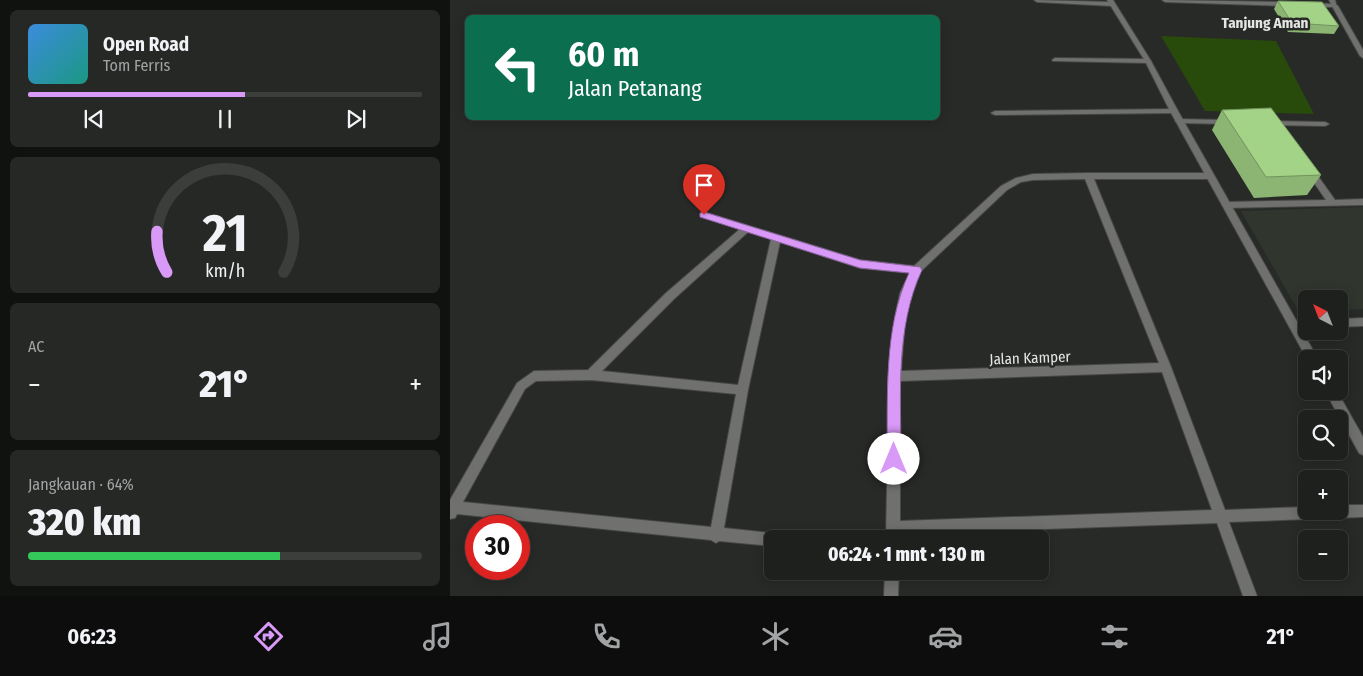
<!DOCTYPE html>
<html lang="id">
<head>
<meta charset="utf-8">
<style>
	:root { --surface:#1e201d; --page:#262826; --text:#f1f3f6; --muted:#a1a3a4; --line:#3c3e3b; --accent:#d99af7 }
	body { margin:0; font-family:"Fira Sans Condensed",sans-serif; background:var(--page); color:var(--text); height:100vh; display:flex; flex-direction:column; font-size:19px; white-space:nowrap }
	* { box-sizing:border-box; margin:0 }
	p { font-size:16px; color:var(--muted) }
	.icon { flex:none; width:28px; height:28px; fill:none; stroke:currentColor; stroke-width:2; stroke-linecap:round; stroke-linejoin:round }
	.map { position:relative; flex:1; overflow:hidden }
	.drawer { display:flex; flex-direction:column; gap:10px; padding:10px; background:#101210; width:450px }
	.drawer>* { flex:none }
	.guide { position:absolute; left:15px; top:15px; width:475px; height:105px; border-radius:8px; box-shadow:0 2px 12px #0003,0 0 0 1px var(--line); background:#0b6e4f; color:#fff; overflow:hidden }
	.needle { width:32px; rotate:318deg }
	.controls { position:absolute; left:848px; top:290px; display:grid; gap:10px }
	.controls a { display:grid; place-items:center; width:50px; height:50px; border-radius:8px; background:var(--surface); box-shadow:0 2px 12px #0003,0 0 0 1px var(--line); font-size:25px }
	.speed { position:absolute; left:15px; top:515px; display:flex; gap:10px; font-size:25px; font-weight:700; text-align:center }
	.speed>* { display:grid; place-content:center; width:65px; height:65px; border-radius:50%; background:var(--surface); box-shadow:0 2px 12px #0003,0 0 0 1px var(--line); line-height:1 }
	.speed .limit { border:8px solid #d22; background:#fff; color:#111 }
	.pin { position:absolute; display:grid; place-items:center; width:42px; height:42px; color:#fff; margin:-51px -21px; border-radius:50% 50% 50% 0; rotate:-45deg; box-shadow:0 0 5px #0007 }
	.pin .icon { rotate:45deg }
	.me { position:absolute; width:55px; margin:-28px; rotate:0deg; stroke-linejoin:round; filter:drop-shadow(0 0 4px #0008) }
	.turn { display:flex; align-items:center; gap:18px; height:105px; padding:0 20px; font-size:22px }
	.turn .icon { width:65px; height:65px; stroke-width:2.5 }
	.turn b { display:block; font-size:35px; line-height:42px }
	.big { font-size:38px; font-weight:800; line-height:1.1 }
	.drawer .tile { flex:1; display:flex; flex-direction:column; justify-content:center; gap:8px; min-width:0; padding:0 18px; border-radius:8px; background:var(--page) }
	.drawer .dial { align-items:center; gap:0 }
	.dial svg { height:130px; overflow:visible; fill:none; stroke:var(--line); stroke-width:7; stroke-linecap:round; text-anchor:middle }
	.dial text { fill:var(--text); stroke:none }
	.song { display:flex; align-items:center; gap:15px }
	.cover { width:60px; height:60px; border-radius:8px; background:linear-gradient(135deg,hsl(210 70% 55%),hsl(170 70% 35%)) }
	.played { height:5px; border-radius:2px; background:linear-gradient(90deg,var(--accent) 55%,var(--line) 55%) }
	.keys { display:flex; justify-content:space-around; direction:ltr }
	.heat { display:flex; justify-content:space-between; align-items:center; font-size:28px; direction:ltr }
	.charge { height:8px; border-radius:4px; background:linear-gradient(90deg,#34c759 64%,var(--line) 0) }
	.trip { position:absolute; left:314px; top:530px; width:285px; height:50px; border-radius:8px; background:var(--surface); box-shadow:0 2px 12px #0003,0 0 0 1px var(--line); font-weight:800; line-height:50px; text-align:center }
	.tab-bar { display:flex; height:80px; justify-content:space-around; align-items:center; background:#0c0d0c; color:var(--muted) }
	.tab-bar .icon { width:35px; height:35px }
	.tab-bar .on { color:var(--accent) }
	.tab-bar b { font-size:22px; color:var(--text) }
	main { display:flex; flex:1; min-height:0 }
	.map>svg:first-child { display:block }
	.built { fill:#30352d }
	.green { fill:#284a0b }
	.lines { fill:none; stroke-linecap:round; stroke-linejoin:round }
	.minor-casing { stroke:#464845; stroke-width:2 }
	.tertiary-casing { stroke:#464845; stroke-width:2 }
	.minor { fill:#70716f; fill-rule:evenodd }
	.tertiary { fill:#70716f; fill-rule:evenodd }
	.wall { fill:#8cb573 }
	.building { fill:#a3d386; stroke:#72945e }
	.route { fill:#d99af7; stroke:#8d64a1 }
	.labels { text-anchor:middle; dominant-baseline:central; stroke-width:5; stroke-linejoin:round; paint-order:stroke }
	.far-quarter-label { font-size:15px; font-weight:bold; fill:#e5e6e4; stroke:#282a27 }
	.street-label { font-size:15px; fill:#e5e6e4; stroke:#282a27 }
</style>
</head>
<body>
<main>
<section class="drawer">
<div class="tile">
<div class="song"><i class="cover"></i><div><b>Open Road</b><p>Tom Ferris</p></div></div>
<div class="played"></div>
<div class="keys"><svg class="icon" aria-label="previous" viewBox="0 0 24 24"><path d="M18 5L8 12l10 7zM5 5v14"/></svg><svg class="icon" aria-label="pause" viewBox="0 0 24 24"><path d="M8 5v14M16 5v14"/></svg><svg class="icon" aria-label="next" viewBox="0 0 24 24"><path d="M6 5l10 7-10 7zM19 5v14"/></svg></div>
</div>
<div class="tile dial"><svg viewBox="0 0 100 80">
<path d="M14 69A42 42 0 1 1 86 69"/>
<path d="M14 69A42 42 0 0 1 8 44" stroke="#d99af7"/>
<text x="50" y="56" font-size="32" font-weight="700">21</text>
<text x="50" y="72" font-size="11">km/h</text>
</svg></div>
<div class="tile"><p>AC</p>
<div class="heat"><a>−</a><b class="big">21°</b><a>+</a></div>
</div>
<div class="tile"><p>Jangkauan · 64%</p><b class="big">320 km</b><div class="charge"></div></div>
</section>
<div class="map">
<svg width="913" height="596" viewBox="0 0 913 596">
	<rect width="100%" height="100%" fill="#282a27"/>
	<polygon class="built" points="913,207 913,309 889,310 889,299 856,299 856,311 849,312 791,211"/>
	<polygon class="green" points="711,36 826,41 864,114 755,111"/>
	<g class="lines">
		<g class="minor-casing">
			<g id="minor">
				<polygon points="584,0 662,2 665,4 662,6 587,2"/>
				<polygon points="885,4 888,6 913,50 913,58 910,56 882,6"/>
				<polygon points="605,58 698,59 701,61 698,63 603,61 602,60"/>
				<polygon points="724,109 728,111 727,113 545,115 541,113 545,111"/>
				<polygon points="726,119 778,120 782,122 778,124 729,123 725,121"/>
				<polygon points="815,121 875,122 879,124 875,126 818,125 815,125"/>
				<polygon points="860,168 863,169 885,200 913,199 913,205 776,208 772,205 776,202 876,200 856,171"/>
				<path d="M638,173H760L764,176L760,179H644L721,367L775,510L856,507V511H889V505H913V517L779,522L807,596H793L767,523L450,534V539H436L439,376L445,318L450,293L460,273L410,268L330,242L298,390L274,528L322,533L327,535L328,539H322V546L269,541L266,543L261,540L7,514L5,518L0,519V500L67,383L84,371L138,370L216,293L290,229L251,217L250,215L251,213H257L410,260L464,266L551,186L566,178L583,174ZM635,179L709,363L451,371L455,318L460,293L470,272L557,190L571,182L583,180ZM298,232L321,239L288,385L152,371L224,299ZM712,372L762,510L450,521V381ZM141,380L286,394L261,527L13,502L75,389L86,381Z"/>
				<polygon points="913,318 913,326 889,327 889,319"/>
				<polygon points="856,320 856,328 840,328 839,325 840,322"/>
				<polygon points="435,571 449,571 448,596 434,596"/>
			</g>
		</g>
		<g class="tertiary-casing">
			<g id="tertiary">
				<polygon points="657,0 663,0 701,61 728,111 868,359 857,359 720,111 695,61"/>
				<polygon points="712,0 838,2 841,4 838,6 715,2"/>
				<polygon points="879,0 885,0 887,7 863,7 860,5 863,3 881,4"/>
				<polygon points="875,391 887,391 913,437 913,455 909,453"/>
			</g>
		</g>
		<use href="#minor" class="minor"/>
		<use href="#tertiary" class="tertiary"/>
	</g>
	<g class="wall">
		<polygon points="828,1 889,26 884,34 838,32 824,9"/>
		<polygon points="772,110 871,175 857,195 804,198 762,130"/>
	</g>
	<g class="building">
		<polygon points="828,1 872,2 889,26 842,23"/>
		<polygon points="821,108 871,175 816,177 772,110"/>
	</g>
	<path class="route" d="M254,212L410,260L470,267L472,270C445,328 451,396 451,459L449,463L444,465L439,463L437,459C438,398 433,329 459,273L410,268L250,217V213Z"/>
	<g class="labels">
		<g class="far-quarter-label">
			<text x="815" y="23">Tanjung Aman</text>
		</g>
		<g class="street-label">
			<text transform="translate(580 358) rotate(-2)">Jalan Kamper</text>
		</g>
	</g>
</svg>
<div class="controls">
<a><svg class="needle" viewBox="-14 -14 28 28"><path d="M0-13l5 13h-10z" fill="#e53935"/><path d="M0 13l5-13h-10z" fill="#a1a3a4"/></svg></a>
<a><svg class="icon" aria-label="sound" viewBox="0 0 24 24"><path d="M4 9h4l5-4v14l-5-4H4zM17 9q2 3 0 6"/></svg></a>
<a><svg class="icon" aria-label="search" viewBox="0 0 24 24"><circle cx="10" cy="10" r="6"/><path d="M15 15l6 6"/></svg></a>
<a>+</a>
<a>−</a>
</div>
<div class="speed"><div class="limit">30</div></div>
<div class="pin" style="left:254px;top:215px;background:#d93025"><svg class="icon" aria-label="arrive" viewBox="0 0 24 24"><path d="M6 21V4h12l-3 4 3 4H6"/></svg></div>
<svg class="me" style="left:444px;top:459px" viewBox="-20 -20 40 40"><circle r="19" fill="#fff"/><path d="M0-13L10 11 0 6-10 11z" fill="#d99af7"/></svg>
<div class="trip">06:24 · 1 mnt · 130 m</div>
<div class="guide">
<div class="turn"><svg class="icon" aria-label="left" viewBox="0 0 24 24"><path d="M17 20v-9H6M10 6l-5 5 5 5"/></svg><div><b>60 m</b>Jalan Petanang</div></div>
</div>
</div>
</main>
<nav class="tab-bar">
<b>06:23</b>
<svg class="icon on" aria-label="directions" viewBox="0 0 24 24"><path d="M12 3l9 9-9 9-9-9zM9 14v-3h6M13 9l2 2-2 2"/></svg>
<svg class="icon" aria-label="music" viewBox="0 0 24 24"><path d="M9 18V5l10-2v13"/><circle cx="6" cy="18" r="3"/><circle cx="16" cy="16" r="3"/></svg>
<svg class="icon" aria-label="phone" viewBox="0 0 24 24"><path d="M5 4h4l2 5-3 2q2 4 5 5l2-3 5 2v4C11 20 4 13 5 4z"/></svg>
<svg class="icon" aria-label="climate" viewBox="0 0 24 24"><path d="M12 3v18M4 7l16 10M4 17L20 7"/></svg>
<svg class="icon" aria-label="car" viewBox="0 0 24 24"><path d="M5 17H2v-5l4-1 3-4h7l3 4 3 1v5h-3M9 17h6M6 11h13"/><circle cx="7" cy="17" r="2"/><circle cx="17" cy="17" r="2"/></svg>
<svg class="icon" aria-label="filters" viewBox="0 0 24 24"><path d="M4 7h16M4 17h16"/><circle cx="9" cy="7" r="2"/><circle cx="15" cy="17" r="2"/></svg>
<b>21°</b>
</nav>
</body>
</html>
